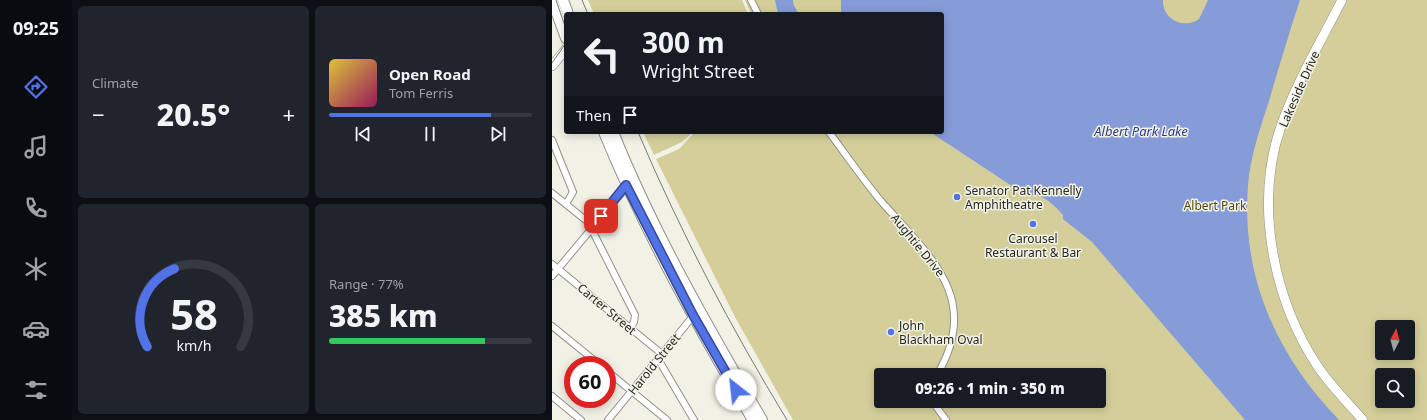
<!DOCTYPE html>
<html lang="en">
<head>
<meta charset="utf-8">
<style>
	:root { --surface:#171b24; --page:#20242c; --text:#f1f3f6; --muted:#9ea1a6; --line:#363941; --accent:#5272e7 }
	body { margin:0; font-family:"Noto Sans",sans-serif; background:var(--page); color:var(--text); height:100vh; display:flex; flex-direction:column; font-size:15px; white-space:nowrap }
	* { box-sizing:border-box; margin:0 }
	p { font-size:13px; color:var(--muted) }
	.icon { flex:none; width:22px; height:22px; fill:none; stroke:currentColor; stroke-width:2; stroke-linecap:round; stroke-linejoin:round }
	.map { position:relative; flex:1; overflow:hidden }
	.drawer { display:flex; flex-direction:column; gap:6px; padding:6px; background:#0d0f14; width:480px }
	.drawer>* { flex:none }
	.hud { position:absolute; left:12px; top:12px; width:380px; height:122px; border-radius:4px; box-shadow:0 2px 10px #0003; background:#171b24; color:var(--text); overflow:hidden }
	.needle { width:26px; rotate:6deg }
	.fabs { position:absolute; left:823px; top:320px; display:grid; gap:8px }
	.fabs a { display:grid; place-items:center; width:40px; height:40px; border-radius:4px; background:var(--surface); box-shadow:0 2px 10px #0003; font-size:20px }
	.speed { position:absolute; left:12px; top:356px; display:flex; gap:8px; font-size:20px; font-weight:700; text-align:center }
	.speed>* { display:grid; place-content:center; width:52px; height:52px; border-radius:50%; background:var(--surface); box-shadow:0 2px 10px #0003; line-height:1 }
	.speed .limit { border:6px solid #d22; background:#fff; color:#111 }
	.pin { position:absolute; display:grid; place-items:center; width:34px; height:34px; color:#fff; margin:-17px; border-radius:8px; box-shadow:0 2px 6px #0006 }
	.me { position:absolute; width:44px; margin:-22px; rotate:331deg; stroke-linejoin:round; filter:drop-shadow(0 0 3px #0008) }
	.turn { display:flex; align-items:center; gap:14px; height:84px; padding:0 12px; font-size:18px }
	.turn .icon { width:52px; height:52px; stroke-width:2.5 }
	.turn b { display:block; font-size:28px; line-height:34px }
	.then { display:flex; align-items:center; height:38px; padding:0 12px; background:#0003; gap:8px; font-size:15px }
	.big { font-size:30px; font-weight:800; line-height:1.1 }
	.drawer .widget { flex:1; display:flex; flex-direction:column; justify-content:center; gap:6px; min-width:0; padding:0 14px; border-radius:6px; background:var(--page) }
	.drawer .dial { align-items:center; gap:0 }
	.dial svg { height:104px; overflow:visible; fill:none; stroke:var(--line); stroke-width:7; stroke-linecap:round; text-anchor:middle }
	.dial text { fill:var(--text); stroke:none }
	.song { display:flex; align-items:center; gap:12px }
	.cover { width:48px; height:48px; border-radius:6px; background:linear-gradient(135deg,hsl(50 70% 55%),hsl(330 70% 35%)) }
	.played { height:4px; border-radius:2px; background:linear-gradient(90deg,var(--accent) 80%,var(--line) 80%) }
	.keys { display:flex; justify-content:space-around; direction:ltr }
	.heat { display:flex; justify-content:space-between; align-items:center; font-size:22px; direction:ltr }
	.charge { height:6px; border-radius:3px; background:linear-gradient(90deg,#34c759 77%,var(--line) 0) }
	.drawer .tiles { flex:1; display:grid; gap:6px; grid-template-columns:repeat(2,1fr) }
	.trip { position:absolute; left:322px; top:368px; width:232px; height:40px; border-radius:4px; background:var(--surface); box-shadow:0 2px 10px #0003; font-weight:800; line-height:40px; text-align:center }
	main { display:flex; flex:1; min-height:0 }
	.dock { display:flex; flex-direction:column; width:72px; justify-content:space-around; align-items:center; background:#090b0e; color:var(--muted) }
	.dock .icon { width:28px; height:28px }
	.dock .current { color:var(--accent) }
	.dock b { font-size:18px; color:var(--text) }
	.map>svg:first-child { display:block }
	.green { fill:#d4cf9a; fill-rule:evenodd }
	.water { fill:#869cd8 }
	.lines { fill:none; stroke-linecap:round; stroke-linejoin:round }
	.street-casing { stroke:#919086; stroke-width:8 }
	.secondary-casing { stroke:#919086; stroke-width:10 }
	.primary-casing { stroke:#919086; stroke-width:12 }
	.street { stroke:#fff; stroke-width:6 }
	.secondary { stroke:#fff; stroke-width:9 }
	.primary { stroke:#fff; stroke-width:10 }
	.tram { stroke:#797972; stroke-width:1 }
	.route-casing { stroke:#354a96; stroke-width:10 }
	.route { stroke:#5272e7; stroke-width:7 }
	.poi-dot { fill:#5272e7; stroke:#f2f1e6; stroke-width:1.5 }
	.labels { text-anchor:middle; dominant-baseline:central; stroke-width:3; stroke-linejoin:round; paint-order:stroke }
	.street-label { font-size:12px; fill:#282824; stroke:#f2f1e6 }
	.poi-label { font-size:12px; fill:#282824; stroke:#f2f1e6; text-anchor:start }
	.park-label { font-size:12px; fill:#514c15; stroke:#f2f1e6 }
	.water-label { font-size:13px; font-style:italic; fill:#2a3e86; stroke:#f2f1e6 }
</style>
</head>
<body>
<main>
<nav class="dock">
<b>09:25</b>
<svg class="icon current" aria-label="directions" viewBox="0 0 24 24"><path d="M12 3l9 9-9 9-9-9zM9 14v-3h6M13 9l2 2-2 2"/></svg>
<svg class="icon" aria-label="music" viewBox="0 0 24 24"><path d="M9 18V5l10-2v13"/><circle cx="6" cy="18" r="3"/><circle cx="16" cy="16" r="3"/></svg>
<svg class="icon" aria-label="phone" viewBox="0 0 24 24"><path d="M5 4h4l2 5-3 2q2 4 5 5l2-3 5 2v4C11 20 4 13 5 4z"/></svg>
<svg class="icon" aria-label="climate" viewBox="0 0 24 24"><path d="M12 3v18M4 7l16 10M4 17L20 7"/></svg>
<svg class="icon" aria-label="car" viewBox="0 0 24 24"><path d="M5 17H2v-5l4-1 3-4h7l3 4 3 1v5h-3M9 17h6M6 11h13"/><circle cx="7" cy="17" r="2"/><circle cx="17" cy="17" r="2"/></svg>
<svg class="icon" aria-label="filters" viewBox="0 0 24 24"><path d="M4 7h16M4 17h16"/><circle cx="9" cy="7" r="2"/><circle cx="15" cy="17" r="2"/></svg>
</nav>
<section class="drawer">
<div class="tiles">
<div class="widget"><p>Climate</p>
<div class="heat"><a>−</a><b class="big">20.5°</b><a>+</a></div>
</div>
<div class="widget">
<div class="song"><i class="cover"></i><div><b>Open Road</b><p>Tom Ferris</p></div></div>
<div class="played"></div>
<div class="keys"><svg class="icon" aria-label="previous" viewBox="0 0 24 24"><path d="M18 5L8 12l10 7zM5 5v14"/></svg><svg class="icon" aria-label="pause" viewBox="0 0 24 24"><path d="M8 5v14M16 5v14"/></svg><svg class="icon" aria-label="next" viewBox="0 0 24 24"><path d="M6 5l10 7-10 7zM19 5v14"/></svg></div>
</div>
<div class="widget dial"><svg viewBox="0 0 100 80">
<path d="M14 69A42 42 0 1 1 86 69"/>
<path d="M14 69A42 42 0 0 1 35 9" stroke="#5272e7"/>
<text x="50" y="56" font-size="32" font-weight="700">58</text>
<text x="50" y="72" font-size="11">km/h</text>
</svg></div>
<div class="widget"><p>Range · 77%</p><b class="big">385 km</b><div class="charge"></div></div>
</div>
</section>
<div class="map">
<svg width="875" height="420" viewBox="0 0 875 420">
	<rect width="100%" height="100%" fill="#f2f1e6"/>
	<g class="green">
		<polygon points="36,0 190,0 196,14 42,14"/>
		<path d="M193,0H875V420H241L183,317L104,159L127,149L143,132H390V14H199ZM830,327H856V353H830ZM329,375H547V401H329ZM830,375H856V401H830Z"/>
		<polygon points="91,132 141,132 130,142 102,155"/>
	</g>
	<g class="water">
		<polygon points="223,0 241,0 242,6 247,14 226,14"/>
		<path d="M289,0H611C610,19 632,30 647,19L656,0H748C737,33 727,67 717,101C708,129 698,157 696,186C689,277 725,356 787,420H693L540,242L511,219V215C503,206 489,191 475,196L378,132H390V14H289Z"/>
	</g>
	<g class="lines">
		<g class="street-casing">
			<g id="street">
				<polyline points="199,0 206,14"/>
				<path d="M277,132C294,155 310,178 328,200C376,255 431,297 385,375"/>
				<polyline points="0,140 21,192 14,204"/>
				<polyline points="0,193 41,226"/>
				<polyline points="39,228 83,315 82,322 78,329"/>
				<polyline points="0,264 110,354"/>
				<polyline points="0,276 77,184"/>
				<polyline points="0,326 48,365"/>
				<polyline points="106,359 142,420"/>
				<polyline points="55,371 115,420"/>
				<polyline points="0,396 29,420"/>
				<polyline points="380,401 394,420"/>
				<polyline points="56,420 142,315"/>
			</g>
		</g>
		<g class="secondary-casing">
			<g id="secondary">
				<path d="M790,0C769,41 745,81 729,126C702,204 721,299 766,367C779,386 796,403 811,420"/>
				<polyline points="0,66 14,49"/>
			</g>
		</g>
		<g class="primary-casing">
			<g id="primary">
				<polyline points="0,0 14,38"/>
				<polyline points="11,0 16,14"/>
				<path d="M52,132C93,232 146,327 201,420"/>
				<path d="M61,132C101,232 156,327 210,420"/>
			</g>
		</g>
		<use href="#street" class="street"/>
		<use href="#secondary" class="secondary"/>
		<use href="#primary" class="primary"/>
		<g class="tram">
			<polyline points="4,0 14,29"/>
			<polyline points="30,0 36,14"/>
			<polyline points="0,63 14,43"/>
			<path d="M86,132C128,231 179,328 235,420"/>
		</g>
	</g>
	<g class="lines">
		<g class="route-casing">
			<polyline id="route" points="49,216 74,185 141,315 184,390"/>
		</g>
		<use href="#route" class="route"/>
	</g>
	<g class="poi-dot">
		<circle cx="405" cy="197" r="4"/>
		<circle cx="481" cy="224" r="4"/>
		<circle cx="339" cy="332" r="4"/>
	</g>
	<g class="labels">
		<g class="street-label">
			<text transform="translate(747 89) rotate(-66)">Lakeside Drive</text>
			<text transform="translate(366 245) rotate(51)">Aughtie Drive</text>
			<text transform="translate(55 309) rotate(40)">Carter Street</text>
			<text transform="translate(102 364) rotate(-51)">Harold Street</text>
		</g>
		<g class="poi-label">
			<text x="413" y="190">Senator Pat Kennelly<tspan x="413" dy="14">Amphitheatre</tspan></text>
			<text x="481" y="238" text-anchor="middle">Carousel<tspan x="481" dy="14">Restaurant &amp; Bar</tspan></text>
			<text x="347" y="325">John<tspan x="347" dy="14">Blackham Oval</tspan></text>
		</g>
		<g class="park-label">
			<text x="663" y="205">Albert Park</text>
		</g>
		<g class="water-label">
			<text x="589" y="131">Albert Park Lake</text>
		</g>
	</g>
</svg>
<div class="fabs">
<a><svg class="needle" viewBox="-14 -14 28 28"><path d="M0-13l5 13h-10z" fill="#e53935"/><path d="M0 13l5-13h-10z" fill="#9ea1a6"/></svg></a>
<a><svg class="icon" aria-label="search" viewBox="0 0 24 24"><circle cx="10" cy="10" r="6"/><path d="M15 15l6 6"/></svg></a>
</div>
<div class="speed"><div class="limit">60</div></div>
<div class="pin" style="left:49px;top:216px;background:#d93025"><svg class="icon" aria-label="arrive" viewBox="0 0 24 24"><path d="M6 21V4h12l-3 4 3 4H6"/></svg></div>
<svg class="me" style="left:184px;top:390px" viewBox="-20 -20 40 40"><circle r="19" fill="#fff"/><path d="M0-13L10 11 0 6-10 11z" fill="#5272e7"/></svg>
<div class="trip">09:26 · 1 min · 350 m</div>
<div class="hud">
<div class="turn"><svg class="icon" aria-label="left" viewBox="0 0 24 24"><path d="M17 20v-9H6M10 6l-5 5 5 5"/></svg><div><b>300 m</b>Wright Street</div></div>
<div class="then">Then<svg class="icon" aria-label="arrive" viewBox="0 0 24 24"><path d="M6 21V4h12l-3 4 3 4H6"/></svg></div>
</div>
</div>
</main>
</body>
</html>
